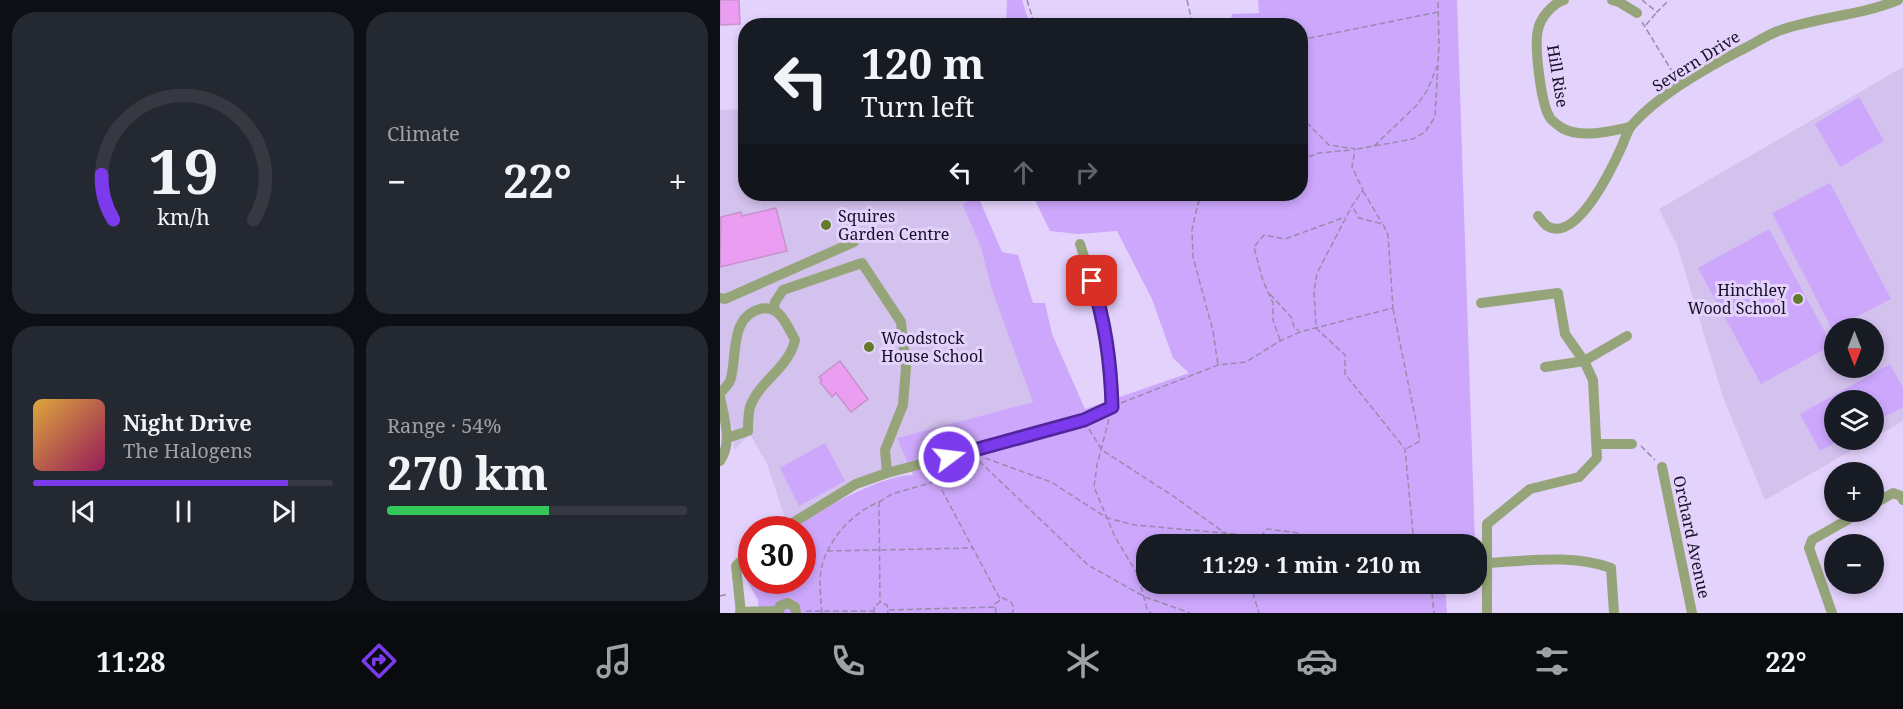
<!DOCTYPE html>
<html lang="en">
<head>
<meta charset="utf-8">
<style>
	:root { --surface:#171b24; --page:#242831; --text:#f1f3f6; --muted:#9ea1a6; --line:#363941; --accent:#7c3aed }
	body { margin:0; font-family:"Noto Serif",serif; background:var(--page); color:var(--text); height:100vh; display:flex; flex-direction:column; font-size:22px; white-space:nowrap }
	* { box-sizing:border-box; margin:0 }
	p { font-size:20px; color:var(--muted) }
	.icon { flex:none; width:33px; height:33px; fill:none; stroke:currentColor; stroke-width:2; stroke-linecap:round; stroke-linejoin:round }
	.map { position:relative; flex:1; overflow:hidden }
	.drawer { display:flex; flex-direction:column; gap:12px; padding:12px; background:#0d0f14; width:720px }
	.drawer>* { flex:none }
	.top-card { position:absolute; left:18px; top:18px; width:570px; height:183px; border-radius:24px; box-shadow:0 3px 9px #0003; background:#171b24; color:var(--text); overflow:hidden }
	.needle { width:39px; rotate:180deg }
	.buttons { position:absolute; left:1104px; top:318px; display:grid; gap:12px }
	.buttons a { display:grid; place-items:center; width:60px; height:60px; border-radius:50%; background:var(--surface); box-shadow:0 3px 9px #0003; font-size:30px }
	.speed { position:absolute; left:18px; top:516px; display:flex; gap:12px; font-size:30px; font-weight:700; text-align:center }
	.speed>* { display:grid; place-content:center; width:78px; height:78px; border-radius:50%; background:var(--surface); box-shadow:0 3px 9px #0003; line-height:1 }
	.speed .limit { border:9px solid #d22; background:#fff; color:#111 }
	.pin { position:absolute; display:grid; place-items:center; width:51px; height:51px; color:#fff; margin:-26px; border-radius:12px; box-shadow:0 3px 9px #0006 }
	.me { position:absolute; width:66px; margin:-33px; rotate:75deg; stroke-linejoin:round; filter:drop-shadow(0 0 4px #0008) }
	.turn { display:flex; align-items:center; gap:21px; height:126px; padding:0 24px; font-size:27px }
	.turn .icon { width:78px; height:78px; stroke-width:2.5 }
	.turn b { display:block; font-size:42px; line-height:51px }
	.lanes { display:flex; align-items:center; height:57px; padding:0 24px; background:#0003; justify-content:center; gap:30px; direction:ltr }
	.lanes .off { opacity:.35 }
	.big { font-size:45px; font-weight:700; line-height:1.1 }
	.drawer .card { flex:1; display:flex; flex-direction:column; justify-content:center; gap:9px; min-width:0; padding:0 21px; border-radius:24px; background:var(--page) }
	.drawer .dial { align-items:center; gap:0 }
	.dial svg { height:156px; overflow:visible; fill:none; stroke:var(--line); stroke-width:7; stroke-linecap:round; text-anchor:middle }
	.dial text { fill:var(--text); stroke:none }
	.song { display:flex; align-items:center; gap:18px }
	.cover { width:72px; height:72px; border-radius:9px; background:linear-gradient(135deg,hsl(40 70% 55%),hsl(330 70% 35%)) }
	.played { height:6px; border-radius:3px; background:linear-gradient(90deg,var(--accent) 85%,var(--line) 85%) }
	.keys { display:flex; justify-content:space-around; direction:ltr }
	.heat { display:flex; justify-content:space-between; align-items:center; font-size:33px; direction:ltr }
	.charge { height:9px; border-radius:4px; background:linear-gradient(90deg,#34c759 54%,var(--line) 0) }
	.drawer .tiles { flex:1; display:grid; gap:12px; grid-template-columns:repeat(2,1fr) }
	.trip { position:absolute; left:416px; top:534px; width:351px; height:60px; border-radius:24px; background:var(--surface); box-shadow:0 3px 9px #0003; font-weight:700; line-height:60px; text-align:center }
	.dock { display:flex; height:96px; justify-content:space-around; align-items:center; background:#090b0e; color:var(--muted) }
	.dock .icon { width:42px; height:42px }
	.dock .current { color:var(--accent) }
	.dock b { font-size:27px; color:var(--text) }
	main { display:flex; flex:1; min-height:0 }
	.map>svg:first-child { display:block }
	.built { fill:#d3c1ee; fill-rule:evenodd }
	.green { fill:#cca7fc }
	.building { fill:#ea9df1; stroke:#c692cb; stroke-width:1.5 }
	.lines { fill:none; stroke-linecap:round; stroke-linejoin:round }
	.path { stroke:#9a8aae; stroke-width:1.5; stroke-dasharray:6 3; stroke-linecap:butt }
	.minor { stroke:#96a579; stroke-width:10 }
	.route-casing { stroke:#51269a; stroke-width:15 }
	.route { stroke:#7c3aed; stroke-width:10 }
	.poi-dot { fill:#637a2b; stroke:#e3d2fc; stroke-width:2 }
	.labels { text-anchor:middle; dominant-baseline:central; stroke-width:6; stroke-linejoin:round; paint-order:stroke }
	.street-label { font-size:16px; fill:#190d25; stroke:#e3d2fc }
	.poi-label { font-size:16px; fill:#190d25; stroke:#e3d2fc; text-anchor:start }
</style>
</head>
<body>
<main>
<section class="drawer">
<div class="tiles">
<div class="card dial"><svg viewBox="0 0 100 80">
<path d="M14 69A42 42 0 1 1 86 69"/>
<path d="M14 69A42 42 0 0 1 8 46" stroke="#7c3aed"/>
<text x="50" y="56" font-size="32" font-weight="700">19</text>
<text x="50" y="72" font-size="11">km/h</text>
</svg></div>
<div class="card"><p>Climate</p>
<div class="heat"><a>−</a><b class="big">22°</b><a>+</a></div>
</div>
<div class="card">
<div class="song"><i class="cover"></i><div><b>Night Drive</b><p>The Halogens</p></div></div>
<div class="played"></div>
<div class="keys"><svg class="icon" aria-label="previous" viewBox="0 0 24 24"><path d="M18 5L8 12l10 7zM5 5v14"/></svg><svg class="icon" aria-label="pause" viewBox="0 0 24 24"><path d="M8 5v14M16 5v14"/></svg><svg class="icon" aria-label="next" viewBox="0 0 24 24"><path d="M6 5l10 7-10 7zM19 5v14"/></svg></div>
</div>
<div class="card"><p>Range · 54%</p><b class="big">270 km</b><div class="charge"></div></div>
</div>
</section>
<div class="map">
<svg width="1183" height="613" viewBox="0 0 1183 613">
	<rect width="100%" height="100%" fill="#e3d2fc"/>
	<g class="built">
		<path d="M1183,67V421L1154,438V400H1114V440H1150L1045,500L1003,397L957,245L939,209ZM1114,328H1154V368H1114Z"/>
		<polygon points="25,109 26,194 258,194 255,197 313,402 177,438 188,463 66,521 47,464 30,434 14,450 13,430 0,384 0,110"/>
	</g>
	<g class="green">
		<polygon points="287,0 302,0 310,25 286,25"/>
		<path d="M538,0H737L755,544H426V584H725L727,613H39L38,600L21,570L31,561L32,580H82V530L73,529C99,510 161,475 193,475L177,438L313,402L272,290L261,247L243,205L257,194L282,252L298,255L313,303H325L332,334L365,409L469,373L453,358L432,299L397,231L359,234L330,231L313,196L310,194H580V26L510,25L512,14L539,13Z"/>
		<polygon points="1139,97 1164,141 1120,167 1095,124"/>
		<polygon points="1110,183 1171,299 1112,329 1052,213"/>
		<polygon points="1049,229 1112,345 1041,384 978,268"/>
		<polygon points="1170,364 1183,388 1183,407 1154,422 1154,400 1114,400 1114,440 1121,440 1100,451 1080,414"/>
		<polygon points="105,443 125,481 79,506 60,468"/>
	</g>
	<g class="building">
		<polygon points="0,0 19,0 20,24 0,25"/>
		<polygon points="56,208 67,251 0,267 1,217 21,212 22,216"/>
		<polygon points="120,361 148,399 131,412 116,393 112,397 100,382 102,380 99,377"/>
	</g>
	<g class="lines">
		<g class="path">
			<polyline points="307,0 315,26"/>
			<polyline points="467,0 473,26"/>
			<polyline points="922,0 937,12 949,0"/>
			<polyline points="922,22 955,76"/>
			<polyline points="926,25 936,13"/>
			<polyline points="580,40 718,12"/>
			<polyline points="580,116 609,145 635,149 632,167 643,190 632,206 597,273 594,291 596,328 625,355 625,374 685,449 694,544"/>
			<polyline points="654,146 697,105 708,89 717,66"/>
			<polyline points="637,149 693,139 705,132 715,117 719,46 718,0"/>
			<polyline points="580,160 599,153 632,150"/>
			<polyline points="643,191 662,223"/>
			<polyline points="487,194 478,203 472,230 473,257 493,331 498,365"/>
			<polyline points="550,294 571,317 574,327 579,331"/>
			<polyline points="673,309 700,441 686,449"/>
			<polyline points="560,340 553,320 553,303 543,281 534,247 544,235 565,239 625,217"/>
			<polyline points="401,403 498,365 526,362 560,341 580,332 673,308 668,235 663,224 639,218 632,206"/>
			<polyline points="389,419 377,465 374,487 395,537 418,575 427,609 431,613"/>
			<polyline points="369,429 382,450 453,496 505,533 512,544"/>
			<polyline points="921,446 935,460"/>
			<polyline points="265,458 331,482 387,518 415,525 515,534 580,544"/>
			<polyline points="259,461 368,565 425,597 470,613"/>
			<polyline points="159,502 172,494 217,481 280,599"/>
			<polyline points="535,544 547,529 579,533"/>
			<polyline points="107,551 252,548"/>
			<polyline points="530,584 539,613"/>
			<polyline points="711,584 714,613"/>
			<polyline points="0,596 8,594"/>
			<polyline points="169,610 274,607"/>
			<polyline points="86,611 153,611"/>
			<path d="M102,613C101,602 100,591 100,580C101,547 129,514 159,502L160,602"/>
			<polyline points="154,613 154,607 160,602 167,605 168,613"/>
			<polyline points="276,613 275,604 283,598 291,602 294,608 292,613"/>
		</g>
		<g class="minor">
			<path d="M844,0C832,4 820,18 818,30C814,46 821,102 829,116C831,121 838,125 842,128C862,139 890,131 910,127"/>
			<polyline points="892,0 899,2 917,13"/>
			<path d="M818,216C821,219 824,224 827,226C857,244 893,166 902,146C905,139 907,131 912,125C940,93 991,65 1029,46C1038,41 1048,35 1058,31C1096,17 1139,16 1178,0"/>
			<polyline points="0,298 5,299 134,242"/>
			<polyline points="761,303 838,293 845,334 864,361 873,380 877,458 859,477 810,489 767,524 767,613"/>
			<polyline points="54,309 55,302 63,290 142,263 181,322 186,368 183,405 165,450 167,473"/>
			<polyline points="825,367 864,361 907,336"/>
			<path d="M0,393C4,389 10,384 11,378C17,355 10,317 40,309C60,304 67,326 75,340C69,368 39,381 30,407C28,415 28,424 28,431L7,438"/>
			<path d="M0,397C4,418 13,442 0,461"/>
			<polyline points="877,444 912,444"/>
			<polyline points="942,467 972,613"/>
			<polyline points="1154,504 1173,493 1181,496 1183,500"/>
			<polyline points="61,530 136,484 167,473 364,421 392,407 391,373 378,299 360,244"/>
			<path d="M767,563C807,561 852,554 891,568L894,613"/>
			<polyline points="20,612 58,611"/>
			<polyline points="21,613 16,566 32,550"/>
			<polyline points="59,613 60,606 68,603 75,607 76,613"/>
			<polyline points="1112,613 1089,548 1092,540 1141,512"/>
		</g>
	</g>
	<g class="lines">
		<g class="route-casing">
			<path id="route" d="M229,457L364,420L392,407C391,365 385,321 372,281"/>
		</g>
		<use href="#route" class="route"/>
	</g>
	<g class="poi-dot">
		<circle cx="106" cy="225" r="6"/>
		<circle cx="1078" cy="299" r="6"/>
		<circle cx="149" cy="347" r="6"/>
	</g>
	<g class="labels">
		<g class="street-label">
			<text transform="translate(976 61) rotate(-32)">Severn Drive</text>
			<text transform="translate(838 76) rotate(81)">Hill Rise</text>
			<text transform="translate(972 537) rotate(78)">Orchard Avenue</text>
		</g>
		<g class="poi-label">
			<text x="118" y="216">Squires<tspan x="118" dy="18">Garden Centre</tspan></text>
			<text x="1066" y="290" text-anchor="end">Hinchley<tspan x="1066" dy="18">Wood School</tspan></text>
			<text x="161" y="338">Woodstock<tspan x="161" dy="18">House School</tspan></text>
		</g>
	</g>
</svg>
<div class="buttons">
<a><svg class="needle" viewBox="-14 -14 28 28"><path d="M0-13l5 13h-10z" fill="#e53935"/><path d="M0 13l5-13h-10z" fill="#9ea1a6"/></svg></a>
<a><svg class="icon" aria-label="layers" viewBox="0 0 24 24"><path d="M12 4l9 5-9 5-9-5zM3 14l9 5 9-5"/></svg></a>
<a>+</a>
<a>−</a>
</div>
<div class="speed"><div class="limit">30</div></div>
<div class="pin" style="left:372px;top:281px;background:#d93025"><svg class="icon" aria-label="arrive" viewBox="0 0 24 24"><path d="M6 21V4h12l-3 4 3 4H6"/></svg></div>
<svg class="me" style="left:229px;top:457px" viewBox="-20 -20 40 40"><circle r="17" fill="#7c3aed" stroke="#fff" stroke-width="3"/><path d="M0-11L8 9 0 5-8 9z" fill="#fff"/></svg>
<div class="trip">11:29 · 1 min · 210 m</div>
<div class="top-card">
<div class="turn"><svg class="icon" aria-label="left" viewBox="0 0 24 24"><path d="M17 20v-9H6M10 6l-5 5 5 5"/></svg><div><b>120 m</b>Turn left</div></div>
<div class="lanes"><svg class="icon" aria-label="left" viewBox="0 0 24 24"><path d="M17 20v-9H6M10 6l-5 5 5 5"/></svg><svg class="icon off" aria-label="ahead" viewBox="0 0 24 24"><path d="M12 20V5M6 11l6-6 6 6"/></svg><svg class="icon off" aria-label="right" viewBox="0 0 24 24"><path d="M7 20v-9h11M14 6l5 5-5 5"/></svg></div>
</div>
</div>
</main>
<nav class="dock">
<b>11:28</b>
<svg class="icon current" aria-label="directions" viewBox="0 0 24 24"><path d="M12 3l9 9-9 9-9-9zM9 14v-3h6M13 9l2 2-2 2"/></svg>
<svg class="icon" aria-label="music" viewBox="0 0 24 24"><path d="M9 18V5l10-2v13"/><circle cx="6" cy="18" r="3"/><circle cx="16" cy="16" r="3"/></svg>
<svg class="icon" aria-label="phone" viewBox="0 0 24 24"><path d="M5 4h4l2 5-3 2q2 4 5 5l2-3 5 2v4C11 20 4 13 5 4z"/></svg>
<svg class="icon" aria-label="climate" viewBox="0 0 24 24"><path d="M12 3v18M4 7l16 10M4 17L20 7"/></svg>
<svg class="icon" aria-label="car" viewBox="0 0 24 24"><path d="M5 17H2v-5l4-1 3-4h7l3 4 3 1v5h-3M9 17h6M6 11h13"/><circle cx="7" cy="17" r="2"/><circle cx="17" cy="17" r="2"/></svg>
<svg class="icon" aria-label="filters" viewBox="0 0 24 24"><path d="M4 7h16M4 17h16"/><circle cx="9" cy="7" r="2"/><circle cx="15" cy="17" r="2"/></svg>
<b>22°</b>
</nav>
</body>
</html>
